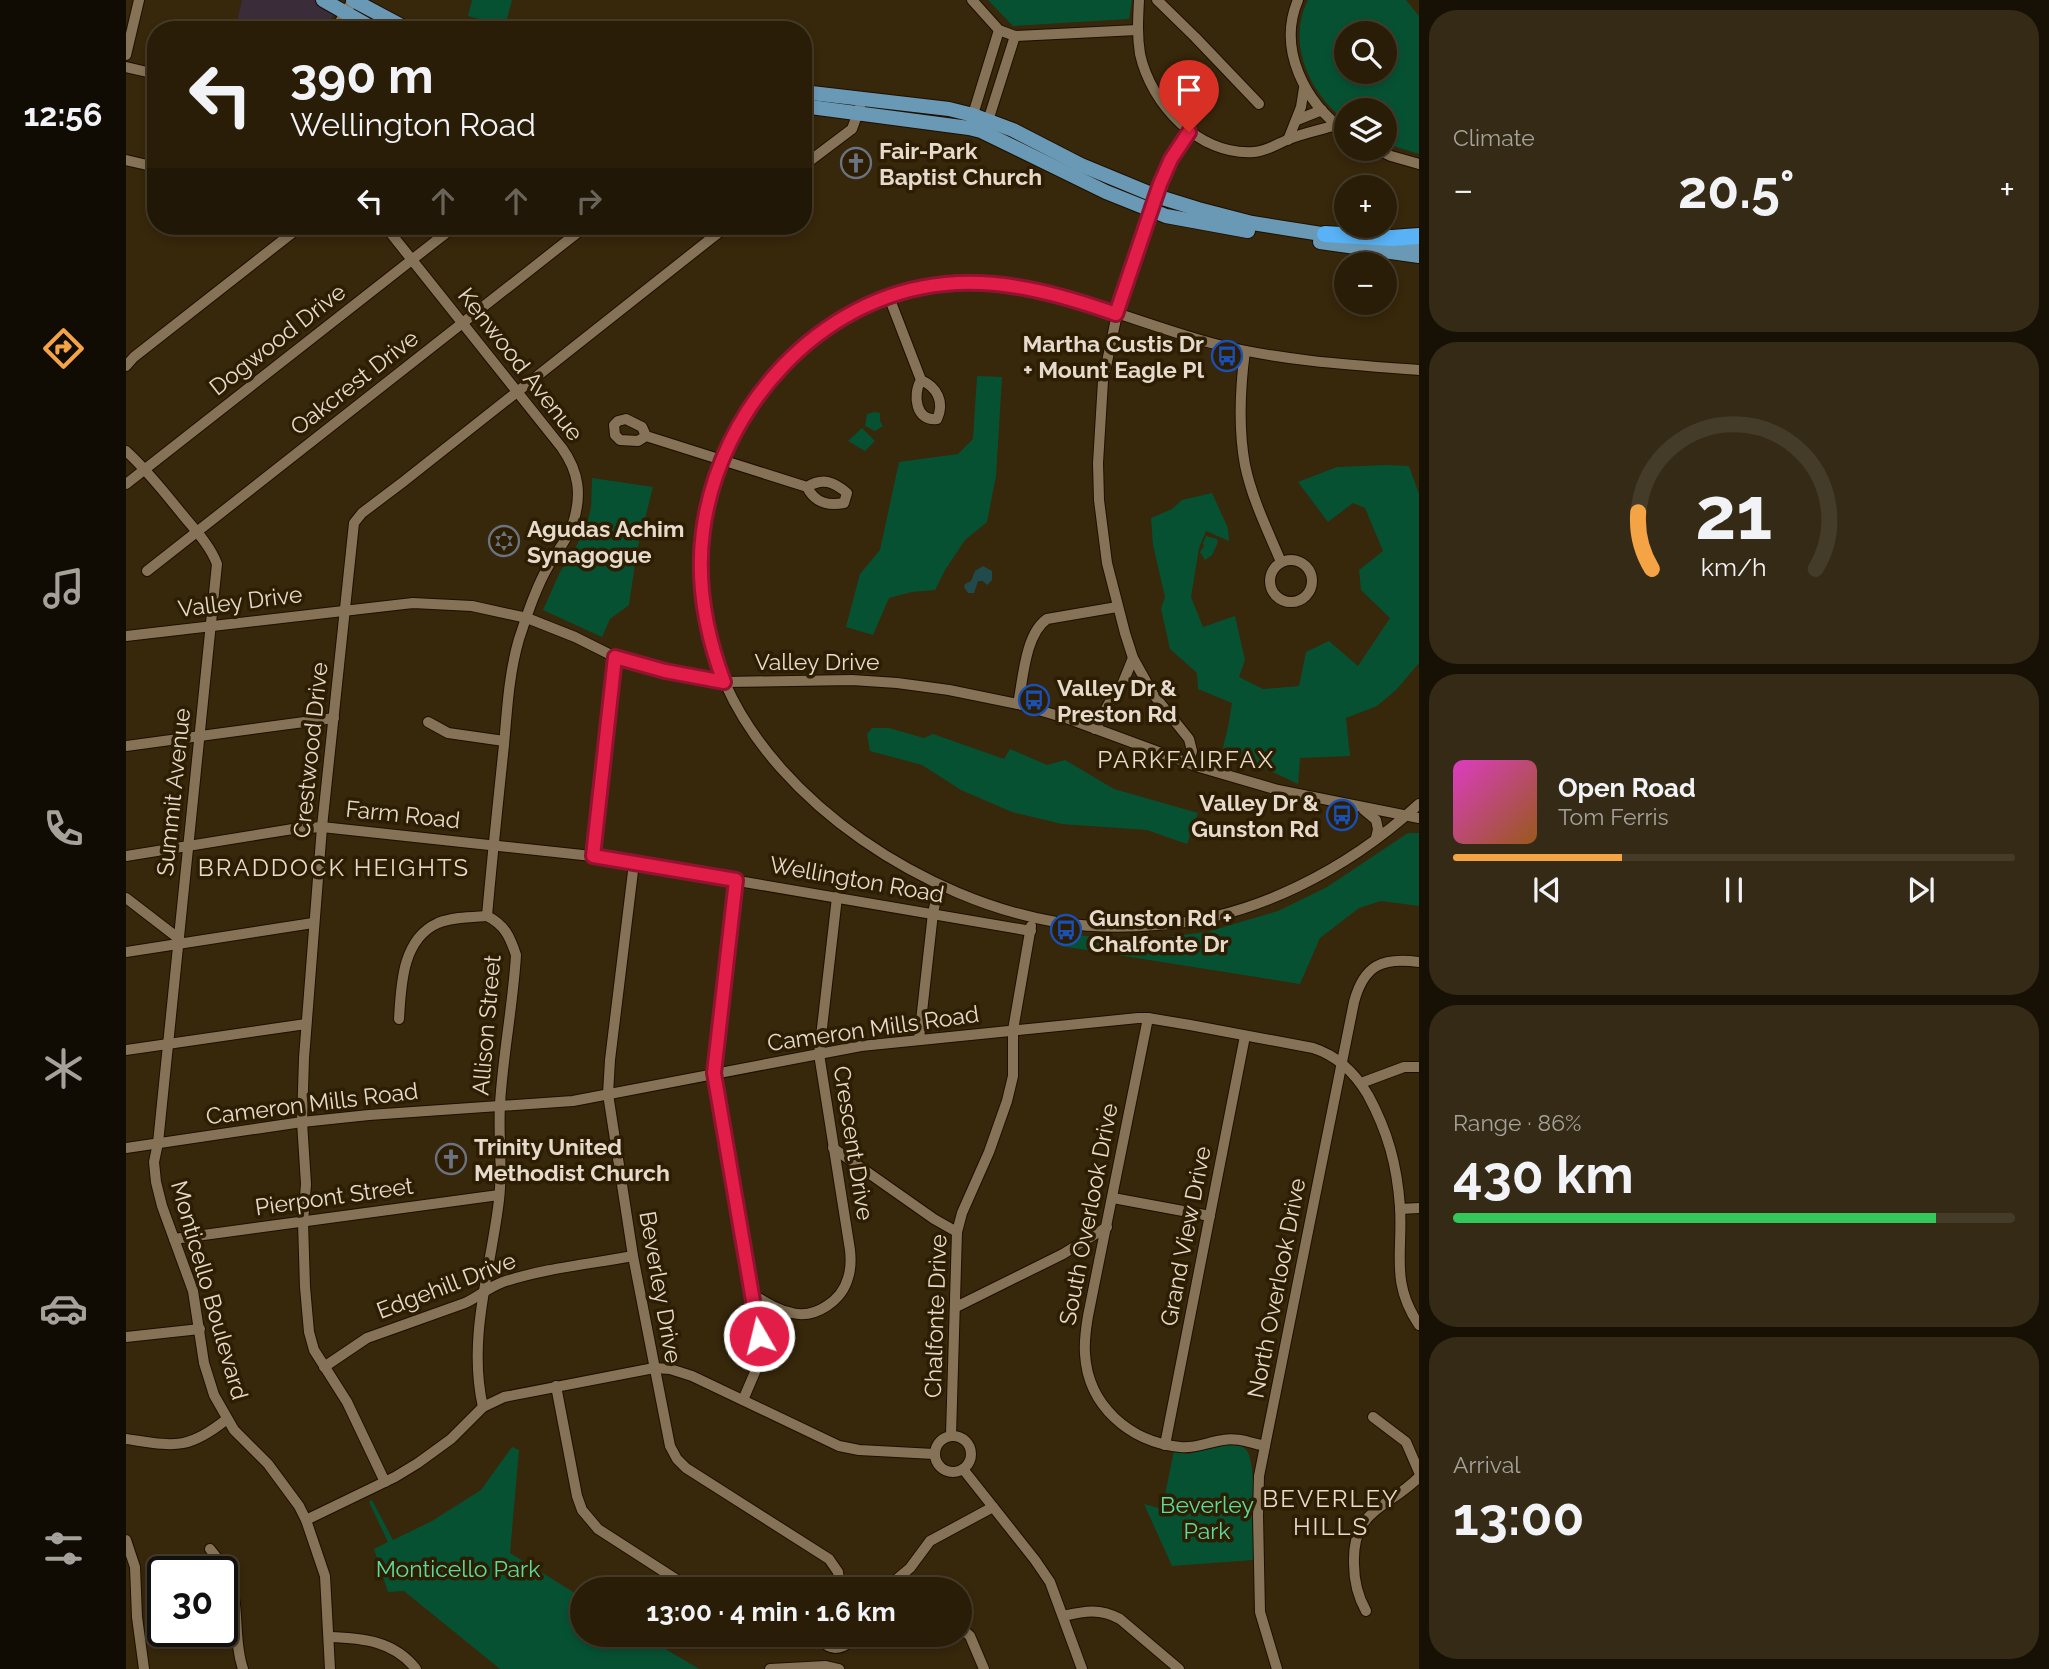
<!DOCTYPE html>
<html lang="en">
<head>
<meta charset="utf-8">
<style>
	:root { --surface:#291d08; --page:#352a16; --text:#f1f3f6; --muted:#a5a29c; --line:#453b29; --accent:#f4a345 }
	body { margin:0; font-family:Raleway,sans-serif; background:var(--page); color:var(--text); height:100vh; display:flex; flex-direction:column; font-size:26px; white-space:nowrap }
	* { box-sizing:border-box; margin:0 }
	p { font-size:23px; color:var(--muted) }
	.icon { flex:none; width:38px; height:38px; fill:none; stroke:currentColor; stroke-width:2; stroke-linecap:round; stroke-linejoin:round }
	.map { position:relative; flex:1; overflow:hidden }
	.details { display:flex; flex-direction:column; gap:10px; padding:10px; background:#171004; width:630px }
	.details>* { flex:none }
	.guide { position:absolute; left:21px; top:21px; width:665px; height:214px; border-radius:28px; box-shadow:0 4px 10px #0003,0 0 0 2px var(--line); background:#291d08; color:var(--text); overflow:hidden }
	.controls { position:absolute; left:1208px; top:21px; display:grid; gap:14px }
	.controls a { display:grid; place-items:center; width:63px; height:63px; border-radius:50%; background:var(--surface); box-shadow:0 4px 10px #0003,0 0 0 2px var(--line); font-size:35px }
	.speed { position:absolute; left:21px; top:1556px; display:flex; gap:14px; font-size:35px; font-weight:700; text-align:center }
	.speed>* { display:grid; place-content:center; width:91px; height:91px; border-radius:50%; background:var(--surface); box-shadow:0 4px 10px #0003,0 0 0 2px var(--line); line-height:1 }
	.speed .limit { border:4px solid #111; border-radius:10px; background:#fff; color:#111 }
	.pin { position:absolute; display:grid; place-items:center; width:60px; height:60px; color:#fff; margin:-72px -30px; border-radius:50% 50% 50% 0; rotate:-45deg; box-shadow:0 0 7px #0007 }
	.pin .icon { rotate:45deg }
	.me { position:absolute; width:77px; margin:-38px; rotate:352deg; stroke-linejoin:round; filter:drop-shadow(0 0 5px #0008) }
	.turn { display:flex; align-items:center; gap:24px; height:147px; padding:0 28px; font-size:32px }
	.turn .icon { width:91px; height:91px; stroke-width:2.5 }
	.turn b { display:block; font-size:49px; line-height:60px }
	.lanes { display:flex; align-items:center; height:66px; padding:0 28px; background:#0003; justify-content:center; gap:35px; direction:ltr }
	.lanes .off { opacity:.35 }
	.big { font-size:52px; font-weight:700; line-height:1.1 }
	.details .widget { flex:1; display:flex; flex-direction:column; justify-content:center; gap:10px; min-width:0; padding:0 24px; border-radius:28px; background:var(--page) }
	.details .dial { align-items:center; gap:0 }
	.dial svg { height:182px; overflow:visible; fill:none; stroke:var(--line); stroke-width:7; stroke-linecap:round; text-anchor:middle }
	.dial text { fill:var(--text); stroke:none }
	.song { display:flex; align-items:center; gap:21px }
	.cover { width:84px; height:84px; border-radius:10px; background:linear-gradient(135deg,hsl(310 70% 55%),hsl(30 70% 35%)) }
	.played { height:7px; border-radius:4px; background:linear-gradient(90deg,var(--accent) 30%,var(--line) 30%) }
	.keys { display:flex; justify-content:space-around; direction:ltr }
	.heat { display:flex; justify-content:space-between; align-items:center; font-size:38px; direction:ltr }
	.charge { height:10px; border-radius:5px; background:linear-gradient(90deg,#34c759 86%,var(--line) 0) }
	.trip { position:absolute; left:444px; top:1577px; width:402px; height:70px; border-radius:35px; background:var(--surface); box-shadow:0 4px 10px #0003,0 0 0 2px var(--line); font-weight:700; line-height:70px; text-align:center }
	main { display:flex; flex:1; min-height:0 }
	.tabs { display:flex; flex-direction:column; width:126px; justify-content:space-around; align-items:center; background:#100c03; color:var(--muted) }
	.tabs .icon { width:49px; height:49px }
	.tabs .on { color:var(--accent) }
	.tabs b { font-size:32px; color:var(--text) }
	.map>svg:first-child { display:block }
	.commercial { fill:#3a2c39 }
	.green { fill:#075133; fill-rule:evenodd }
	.water { fill:#204a4b }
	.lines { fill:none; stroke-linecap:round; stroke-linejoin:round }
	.minor-casing { stroke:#1e0f00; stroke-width:12 }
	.major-casing { stroke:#1e0f00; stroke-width:16 }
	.highway-casing { stroke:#1e0f00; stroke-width:18 }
	.minor { stroke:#867357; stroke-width:10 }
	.major { stroke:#6a99b6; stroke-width:14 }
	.highway { stroke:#58b2f5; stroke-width:16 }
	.route-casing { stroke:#92132f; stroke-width:18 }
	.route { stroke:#e11d48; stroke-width:12 }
	.labels { text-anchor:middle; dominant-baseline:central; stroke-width:7; stroke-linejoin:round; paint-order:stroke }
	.poi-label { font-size:23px; font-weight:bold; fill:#e5dacb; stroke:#2d1d02; text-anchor:start }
	.street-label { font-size:23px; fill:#e5dacb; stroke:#2d1d02 }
	.park-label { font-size:23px; fill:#5bdc9f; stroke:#2d1d02 }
	.neighbourhood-label { font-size:24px; letter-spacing:2px; fill:#e5dacb; stroke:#2d1d02 }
</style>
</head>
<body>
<main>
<nav class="tabs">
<b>12:56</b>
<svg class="icon on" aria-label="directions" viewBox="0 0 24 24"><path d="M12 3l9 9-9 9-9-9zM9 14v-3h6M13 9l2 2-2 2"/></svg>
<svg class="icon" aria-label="music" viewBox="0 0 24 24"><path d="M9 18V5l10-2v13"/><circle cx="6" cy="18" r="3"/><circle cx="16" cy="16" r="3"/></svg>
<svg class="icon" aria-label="phone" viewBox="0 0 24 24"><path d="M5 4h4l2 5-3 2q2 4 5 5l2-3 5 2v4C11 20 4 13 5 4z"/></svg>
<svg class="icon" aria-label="climate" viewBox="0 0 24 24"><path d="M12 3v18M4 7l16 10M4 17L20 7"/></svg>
<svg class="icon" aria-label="car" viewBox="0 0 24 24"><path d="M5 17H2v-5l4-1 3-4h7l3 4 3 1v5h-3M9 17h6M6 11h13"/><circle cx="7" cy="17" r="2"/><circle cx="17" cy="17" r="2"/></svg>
<svg class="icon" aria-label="filters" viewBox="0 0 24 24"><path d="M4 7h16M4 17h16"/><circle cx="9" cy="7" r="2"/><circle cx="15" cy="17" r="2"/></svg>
</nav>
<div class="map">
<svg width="1293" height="1669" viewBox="0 0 1293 1669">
	<rect width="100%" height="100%" fill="#37270b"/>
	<polygon class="commercial" points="116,0 190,0 208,14 200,30 109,30"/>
	<g class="green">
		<polygon points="346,0 386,0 379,26 342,16"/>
		<polygon points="862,0 1006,0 1003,19 887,26"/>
		<path d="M1182,0H1280L1293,16V154L1258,143V110H1220V121C1184,94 1160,43 1182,0ZM1220,33H1258V72H1220Z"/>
		<polygon points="851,376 876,377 870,476 861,522 839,540 819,570 809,590 786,592 763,598 747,635 720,627 734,574 754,550 773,462 832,454 847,439"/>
		<polygon points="749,412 754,413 754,421 757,426 749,431 739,426 741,414"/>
		<polygon points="736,428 749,441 739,451 722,441"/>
		<polygon points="1261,465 1283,466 1293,494 1293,663 1270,690 1251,706 1220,718 1224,756 1174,758 1172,784 1097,748 1102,727 1106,703 1072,689 1071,673 1044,649 1035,609 1039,597 1027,545 1025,518 1046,509 1056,500 1086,493 1102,528 1103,541 1080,531 1073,548 1065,597 1077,627 1109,616 1119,660 1113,677 1137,689 1173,686 1180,652 1203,641 1232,666 1264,618 1235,590 1233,570 1257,551 1239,508 1227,503 1202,522 1172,482 1211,467"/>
		<polygon points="466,478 527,487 511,550 503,605 484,619 476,637 417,610 434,572 450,547 461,525 465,507"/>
		<polygon points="1080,536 1091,539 1092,542 1086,555 1079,560 1074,552 1078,546 1077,543"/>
		<polygon points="746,728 763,728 798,738 807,734 878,759 884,749 921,765 939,760 988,789 1072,813 1061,844 1021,830 936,824 886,812 835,790 796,765 744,751 741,734"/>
		<polygon points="1282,833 1293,833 1293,906 1255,901 1233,908 1194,938 1174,984 935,946 940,935 1022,939 1081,932 1152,911 1201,887"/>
		<path d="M1102,1444C1109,1445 1116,1444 1121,1451C1131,1464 1127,1540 1127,1560L1046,1566L1018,1504L1036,1509L1048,1451L1062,1454Z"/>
		<polygon points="386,1447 393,1450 384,1553 457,1598 457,1634 516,1635 573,1669 374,1669 278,1591 262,1592 248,1549 262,1542 243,1502 246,1500 267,1540 306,1521 355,1490"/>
	</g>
	<polygon class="water" points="857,566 866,571 866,580 861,585 857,581 852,581 848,593 842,593 838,587 839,584 845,581 849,571"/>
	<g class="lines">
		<g class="minor-casing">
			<g id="minor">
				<polyline points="846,0 873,30 889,36 1011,30"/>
				<path d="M1013,0C1012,19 1011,35 1014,54C1025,104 1073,156 1128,152C1141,151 1151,144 1163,139C1178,133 1194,130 1210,125"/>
				<polyline points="1031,0 1069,37 1133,104"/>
				<path d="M1172,0C1151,49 1179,103 1220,132"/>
				<polyline points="209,30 227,0"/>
				<polyline points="0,55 13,0"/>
				<polyline points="0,67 30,74"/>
				<polyline points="1171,120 1196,110"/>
				<polyline points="845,121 873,30"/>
				<polyline points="860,127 889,36"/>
				<polyline points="1063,132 1045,159 1034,184 991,314 977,381 972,463 973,500 981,563 999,633 1007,658 1027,694 1063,739 1066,751 1063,763"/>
				<polyline points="1162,140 1175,107 1178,88"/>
				<polyline points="1250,149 1265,156 1293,164"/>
				<polyline points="0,160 30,167"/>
				<polyline points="677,166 726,129 734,107"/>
				<path d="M259,226L436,448C453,472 456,495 447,523C442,539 431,551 423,565C410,587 401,615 393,639C383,673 381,710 378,745C372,802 366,859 361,916"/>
				<path d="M763,297L795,380C786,395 790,422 811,419C819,402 811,387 795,380"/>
				<path d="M1119,351C1114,389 1112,427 1119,465C1126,499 1142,531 1155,562"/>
				<polyline points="0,366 8,357 175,226"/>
				<path d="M1293,370C1225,365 1159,361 1093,345C1004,323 899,268 807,286C730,300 665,345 621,410C591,456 575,512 575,567C575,606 582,647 599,683C653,805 801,900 930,922C962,927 998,928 1031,925C1128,919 1222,869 1293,804"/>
				<path d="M520,436L512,441L494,440L489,435L488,425L492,421L500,419L516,427L520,436L681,487C689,503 702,506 718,503L721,493C708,482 697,477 681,487"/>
				<path d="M0,451C21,470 38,492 56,514C69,530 84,545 91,564L32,1143L28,1162L30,1182L36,1206L67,1291L78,1363L88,1395L108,1430L142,1464L173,1506L180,1520L199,1576L204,1669"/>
				<polyline points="0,484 329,226"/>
				<circle cx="1165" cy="581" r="21"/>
				<polyline points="21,571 460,226"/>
				<polyline points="0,636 287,603 346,606 401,618 449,637 489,657 539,671 566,676 598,682 726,680 771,683 823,690 892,704 943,719 1073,767 1152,790 1293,818"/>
				<path d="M892,704C897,680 899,634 921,619L991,607"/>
				<polyline points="302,722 322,733 378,741"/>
				<polyline points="969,729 986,698 996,685 1007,658"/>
				<polyline points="0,746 208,718"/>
				<polyline points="1238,810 1250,820 1252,829 1250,838"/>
				<polyline points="0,856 167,829 196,827 466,856 905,931"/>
				<polyline points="466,856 489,657"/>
				<polyline points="508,863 484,1060 482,1094 507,1256 544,1446 551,1459 560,1468 703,1559 712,1572 714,1589"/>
				<polyline points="610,880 588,1073 633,1336 632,1365 617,1400"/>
				<polyline points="0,898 52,938"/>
				<polyline points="0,952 187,923"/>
				<path d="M1022,1018L962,1316C960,1328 958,1341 959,1354C962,1406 1004,1442 1054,1447C1069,1449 1082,1442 1097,1440C1111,1437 1125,1443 1139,1446"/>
				<path d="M273,1019C275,985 276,939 312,923C327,917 345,917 361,916"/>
				<polyline points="793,1039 807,913 813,886"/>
				<polyline points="0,1050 180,1024"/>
				<polyline points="1235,1083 1278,1067 1293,1067"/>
				<path d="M0,1148L176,1122L243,1115L447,1101L735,1046L1012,1018H1022L1064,1025L1187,1048C1212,1056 1229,1073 1242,1095C1262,1132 1271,1165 1274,1207C1277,1253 1264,1282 1293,1325"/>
				<polyline points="707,1148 808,1219 831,1232"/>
				<polyline points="987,1198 1084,1216"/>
				<polyline points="1274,1209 1293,1208"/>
				<polyline points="48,1239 373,1195"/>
				<path d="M626,1294C639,1302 651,1310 666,1313C690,1319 716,1300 722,1278C725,1269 725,1259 724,1250L693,1054L711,897"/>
				<polyline points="830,1307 937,1254 981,1227"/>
				<polyline points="0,1337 74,1329"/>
				<path d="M198,1367L241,1338L339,1303C352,1297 363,1287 377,1282C419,1268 464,1264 507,1256"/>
				<polyline points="430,1386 451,1496 456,1510 472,1529 565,1589"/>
				<path d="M357,1407C341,1338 365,1269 373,1200C377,1167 372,1137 374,1104C377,1054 387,1005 390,955C384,937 379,925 361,916"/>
				<polyline points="1247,1417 1280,1442 1293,1472"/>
				<polyline points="825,1435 831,1232 836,1213 863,1152 881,1101 887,1076 887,1030 905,926"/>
				<circle cx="827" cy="1454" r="18"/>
				<path d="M0,1439C48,1446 61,1451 101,1419"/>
				<polyline points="1039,1445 1119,1036"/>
				<polyline points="837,1469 909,1560 924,1582 956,1669"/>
				<polyline points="259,1482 221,1402 188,1350 183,1332 179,1287 177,1222 180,1184 176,1122 178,1058 196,827 228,523 236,513 277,482 601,226"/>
				<polyline points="180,1520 269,1477 292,1463 325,1439 357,1407 378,1397 528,1368 544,1369 566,1376 713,1446 733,1450 808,1454"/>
				<polyline points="0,1540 9,1567 11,1617 18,1669"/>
				<path d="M84,1549C92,1559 100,1569 104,1582C114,1610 107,1640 117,1669"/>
				<polyline points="759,1589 784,1568 804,1541 867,1507"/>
				<path d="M1240,1611C1231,1595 1228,1581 1228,1564C1226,1509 1261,1509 1293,1477"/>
				<path d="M937,1616C959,1611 974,1608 994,1619L1053,1669"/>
				<polyline points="835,1628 844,1636 858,1669"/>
				<path d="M692,1634C700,1653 720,1652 729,1634"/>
				<path d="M203,1637C237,1638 268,1641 290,1669"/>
				<polyline points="644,1669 700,1666 713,1669"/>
				<path d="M1151,1669L1134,1612L1132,1516L1133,1476L1228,1002C1238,965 1256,957 1293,962"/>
			</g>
		</g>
		<g class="major-casing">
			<g id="major">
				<polyline points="197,0 250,30"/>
				<polyline points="227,0 283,30"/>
				<polyline points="677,92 823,109 847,115 887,130 955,165 1030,196 1072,209 1126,223 1208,236"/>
				<polyline points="677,106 843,128 855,131 980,192 1040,216 1122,231"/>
				<polyline points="1194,242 1293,256"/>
				<polyline points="1260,243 1293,246"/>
			</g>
		</g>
		<g class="highway-casing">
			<polyline id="highway" points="1199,234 1266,238 1293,236"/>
		</g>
		<use href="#minor" class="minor"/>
		<use href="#major" class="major"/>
		<use href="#highway" class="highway"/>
	</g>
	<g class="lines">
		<g class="route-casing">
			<path id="route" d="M633,1336L588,1073L610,880L467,856L489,657L539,671L598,682C580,634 570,583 577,531C593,409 693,296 819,284C877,278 936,295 990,314L1034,184L1045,159L1063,132"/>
		</g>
		<use href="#route" class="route"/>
	</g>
	<defs>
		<g id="church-ring" transform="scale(1.575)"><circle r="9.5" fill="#2d1d02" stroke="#6b7280" stroke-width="1.5"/><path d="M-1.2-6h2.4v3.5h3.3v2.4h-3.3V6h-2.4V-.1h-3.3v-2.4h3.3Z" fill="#6b7280"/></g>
		<g id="bus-ring" transform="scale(1.575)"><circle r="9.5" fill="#2d1d02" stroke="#1a4fb4" stroke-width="1.5"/><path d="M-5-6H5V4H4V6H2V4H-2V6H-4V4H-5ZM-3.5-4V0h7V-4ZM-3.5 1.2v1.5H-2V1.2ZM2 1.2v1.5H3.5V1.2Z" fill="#1a4fb4"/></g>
		<g id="synagogue-ring" transform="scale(1.575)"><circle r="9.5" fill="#2d1d02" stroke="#6b7280" stroke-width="1.5"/><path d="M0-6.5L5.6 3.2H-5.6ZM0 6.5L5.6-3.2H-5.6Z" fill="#6b7280"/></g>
	</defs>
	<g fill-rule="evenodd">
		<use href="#church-ring" x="730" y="163"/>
		<use href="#bus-ring" x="1101" y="356"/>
		<use href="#synagogue-ring" x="378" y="541"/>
		<use href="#bus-ring" x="908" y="700"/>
		<use href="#bus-ring" x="1216" y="815"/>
		<use href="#bus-ring" x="940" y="930"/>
		<use href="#church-ring" x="325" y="1159"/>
	</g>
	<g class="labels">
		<g class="poi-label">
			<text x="753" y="150">Fair-Park<tspan x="753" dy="26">Baptist Church</tspan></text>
			<text x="1078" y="343" text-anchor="end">Martha Custis Dr<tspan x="1078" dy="26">+ Mount Eagle Pl</tspan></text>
			<text x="401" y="528">Agudas Achim<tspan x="401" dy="26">Synagogue</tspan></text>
			<text x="931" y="687">Valley Dr &amp;<tspan x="931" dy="26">Preston Rd</tspan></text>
			<text x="1193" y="802" text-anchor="end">Valley Dr &amp;<tspan x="1193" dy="26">Gunston Rd</tspan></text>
			<text x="963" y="917">Gunston Rd +<tspan x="963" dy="26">Chalfonte Dr</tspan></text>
			<text x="348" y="1146">Trinity United<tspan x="348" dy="26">Methodist Church</tspan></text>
		</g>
		<g class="street-label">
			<text transform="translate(151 339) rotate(-38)">Dogwood Drive</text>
			<text transform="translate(395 364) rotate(52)">Kenwood Avenue</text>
			<text transform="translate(228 382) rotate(-38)">Oakcrest Drive</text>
			<text transform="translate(114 601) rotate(-7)">Valley Drive</text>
			<text x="691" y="661">Valley Drive</text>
			<text transform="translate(184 750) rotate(-84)">Crestwood Drive</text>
			<text transform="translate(47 792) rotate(-84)">Summit Avenue</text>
			<text transform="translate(277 814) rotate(6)">Farm Road</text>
			<text transform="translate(731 879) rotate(10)">Wellington Road</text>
			<text transform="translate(360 1025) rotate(-85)">Allison Street</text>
			<text transform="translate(747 1028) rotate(-8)">Cameron Mills Road</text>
			<text transform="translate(186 1103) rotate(-7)">Cameron Mills Road</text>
			<text transform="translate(728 1143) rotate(81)">Crescent Drive</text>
			<text transform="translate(208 1196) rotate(-8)">Pierpont Street</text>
			<text transform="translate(962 1214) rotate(-79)">South Overlook Drive</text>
			<text transform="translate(1059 1236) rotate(-79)">Grand View Drive</text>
			<text transform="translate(320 1285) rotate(-21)">Edgehill Drive</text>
			<text transform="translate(535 1287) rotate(80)">Beverley Drive</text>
			<text transform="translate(1150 1288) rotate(-79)">North Overlook Drive</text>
			<text transform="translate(84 1290) rotate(74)">Monticello Boulevard</text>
			<text transform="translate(809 1316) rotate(-88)">Chalfonte Drive</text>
		</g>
		<g class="park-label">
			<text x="1081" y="1504">Beverley<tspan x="1081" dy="26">Park</tspan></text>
			<text x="332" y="1568">Monticello Park</text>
		</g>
		<g class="neighbourhood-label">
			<text x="1060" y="759">PARKFAIRFAX</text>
			<text x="208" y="867">BRADDOCK HEIGHTS</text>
			<text x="1205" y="1498">BEVERLEY<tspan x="1205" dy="28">HILLS</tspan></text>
		</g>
	</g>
</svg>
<div class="controls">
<a><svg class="icon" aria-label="search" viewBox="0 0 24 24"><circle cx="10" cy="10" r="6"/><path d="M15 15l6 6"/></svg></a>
<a><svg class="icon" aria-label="layers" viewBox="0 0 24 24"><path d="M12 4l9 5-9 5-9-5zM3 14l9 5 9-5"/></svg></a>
<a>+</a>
<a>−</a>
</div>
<div class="speed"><div class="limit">30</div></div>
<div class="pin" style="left:1063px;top:132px;background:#d93025"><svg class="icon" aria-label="arrive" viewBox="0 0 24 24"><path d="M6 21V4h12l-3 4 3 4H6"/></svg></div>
<svg class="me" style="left:633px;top:1336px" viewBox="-20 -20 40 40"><circle r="17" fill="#e11d48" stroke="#fff" stroke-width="3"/><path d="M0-11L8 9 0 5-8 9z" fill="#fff"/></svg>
<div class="trip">13:00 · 4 min · 1.6 km</div>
<div class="guide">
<div class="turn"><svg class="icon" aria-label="left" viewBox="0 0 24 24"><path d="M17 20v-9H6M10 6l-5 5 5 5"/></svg><div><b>390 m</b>Wellington Road</div></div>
<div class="lanes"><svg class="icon" aria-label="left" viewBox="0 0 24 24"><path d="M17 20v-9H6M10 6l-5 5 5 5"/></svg><svg class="icon off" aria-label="ahead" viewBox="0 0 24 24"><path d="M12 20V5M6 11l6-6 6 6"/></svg><svg class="icon off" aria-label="ahead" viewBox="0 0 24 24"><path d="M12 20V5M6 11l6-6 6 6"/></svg><svg class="icon off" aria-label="right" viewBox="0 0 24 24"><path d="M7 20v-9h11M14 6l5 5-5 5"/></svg></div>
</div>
</div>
<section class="details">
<div class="widget"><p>Climate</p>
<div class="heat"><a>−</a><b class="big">20.5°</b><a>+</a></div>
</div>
<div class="widget dial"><svg viewBox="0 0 100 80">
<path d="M14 69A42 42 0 1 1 86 69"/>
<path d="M14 69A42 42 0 0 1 8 44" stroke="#f4a345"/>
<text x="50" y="56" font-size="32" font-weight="700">21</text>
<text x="50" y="72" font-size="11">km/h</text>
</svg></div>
<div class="widget">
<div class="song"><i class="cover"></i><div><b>Open Road</b><p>Tom Ferris</p></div></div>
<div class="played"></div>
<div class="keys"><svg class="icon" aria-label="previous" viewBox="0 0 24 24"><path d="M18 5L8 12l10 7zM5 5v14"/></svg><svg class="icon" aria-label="pause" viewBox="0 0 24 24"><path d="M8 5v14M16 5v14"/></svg><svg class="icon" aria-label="next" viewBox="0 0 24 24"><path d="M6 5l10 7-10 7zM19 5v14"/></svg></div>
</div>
<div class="widget"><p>Range · 86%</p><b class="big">430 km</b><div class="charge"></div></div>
<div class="widget"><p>Arrival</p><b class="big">13:00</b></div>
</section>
</main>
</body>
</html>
